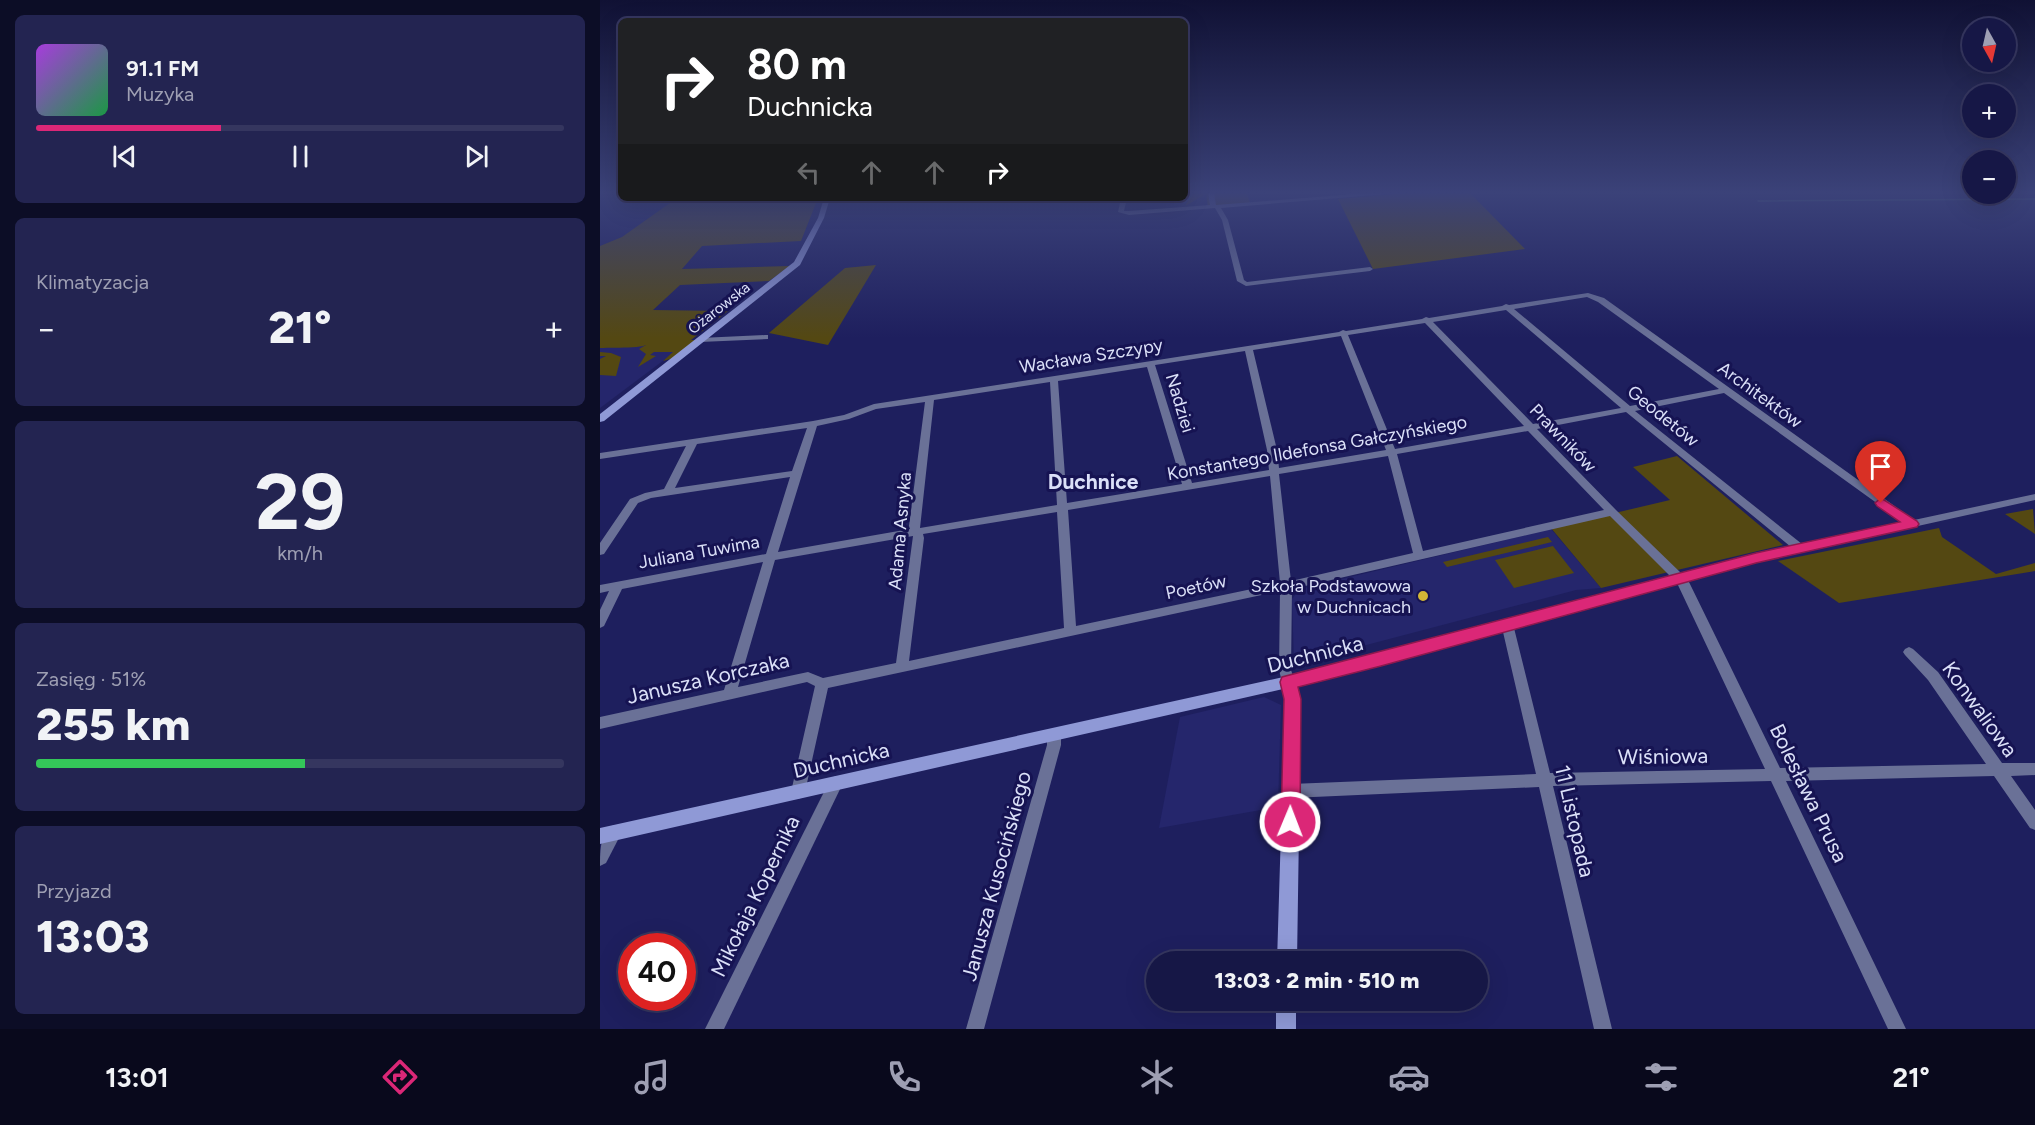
<!DOCTYPE html>
<html lang="pl">
<head>
<meta charset="utf-8">
<style>
	:root { --surface:#161746; --page:#232451; --text:#f1f3f6; --muted:#9e9fb3; --line:#35365f; --accent:#db2777 }
	body { margin:0; font-family:Figtree,sans-serif; background:var(--page); color:var(--text); height:100vh; display:flex; flex-direction:column; font-size:22px; white-space:nowrap }
	* { box-sizing:border-box; margin:0 }
	p { font-size:20px; color:var(--muted) }
	.icon { flex:none; width:33px; height:33px; fill:none; stroke:currentColor; stroke-width:2; stroke-linecap:round; stroke-linejoin:round }
	.map { position:relative; flex:1; overflow:hidden }
	.side { display:flex; flex-direction:column; gap:15px; padding:15px; background:#0c0d26; width:600px }
	.side>* { flex:none }
	.top-card { position:absolute; left:18px; top:18px; width:570px; height:183px; border-radius:9px; box-shadow:0 6px 24px #0002,0 0 0 2px var(--line); background:#202124; color:#fff; overflow:hidden }
	.needle { width:39px; rotate:172deg }
	.buttons { position:absolute; left:1362px; top:18px; display:grid; gap:12px }
	.buttons a { display:grid; place-items:center; width:54px; height:54px; border-radius:50%; background:var(--surface); box-shadow:0 6px 24px #0002,0 0 0 2px var(--line); font-size:30px }
	.speed { position:absolute; left:18px; top:933px; display:flex; gap:12px; font-size:30px; font-weight:700; text-align:center }
	.speed>* { display:grid; place-content:center; width:78px; height:78px; border-radius:50%; background:var(--surface); box-shadow:0 6px 24px #0002,0 0 0 2px var(--line); line-height:1 }
	.speed .limit { border:9px solid #d22; background:#fff; color:#111 }
	.pin { position:absolute; display:grid; place-items:center; width:51px; height:51px; color:#fff; margin:-62px -26px; border-radius:50% 50% 50% 0; rotate:-45deg; box-shadow:0 0 6px #0007 }
	.pin .icon { rotate:45deg }
	.me { position:absolute; width:66px; margin:-33px; rotate:1deg; stroke-linejoin:round; filter:drop-shadow(0 0 4px #0008) }
	.turn { display:flex; align-items:center; gap:21px; height:126px; padding:0 30px; font-size:27px }
	.turn .icon { width:78px; height:78px; stroke-width:2.5 }
	.turn b { display:block; font-size:42px; line-height:51px }
	.lanes { display:flex; align-items:center; height:57px; padding:0 30px; background:#0003; justify-content:center; gap:30px; direction:ltr }
	.lanes .off { opacity:.35 }
	.big { font-size:45px; font-weight:800; line-height:1.1 }
	.side .widget { flex:1; display:flex; flex-direction:column; justify-content:center; gap:9px; min-width:0; padding:0 21px; border-radius:9px; background:var(--page) }
	.side .dial { align-items:center; gap:0 }
	.dial b { font-size:78px; line-height:1 }
	.song { display:flex; align-items:center; gap:18px }
	.cover { width:72px; height:72px; border-radius:9px; background:linear-gradient(135deg,hsl(280 70% 55%),hsl(140 70% 35%)) }
	.played { height:6px; border-radius:3px; background:linear-gradient(90deg,var(--accent) 35%,var(--line) 35%) }
	.keys { display:flex; justify-content:space-around; direction:ltr }
	.heat { display:flex; justify-content:space-between; align-items:center; font-size:33px; direction:ltr }
	.charge { height:9px; border-radius:4px; background:linear-gradient(90deg,#34c759 51%,var(--line) 0) }
	.trip { position:absolute; left:546px; top:951px; width:342px; height:60px; border-radius:30px; background:var(--surface); box-shadow:0 6px 24px #0002,0 0 0 2px var(--line); font-weight:800; line-height:60px; text-align:center }
	.tabs { display:flex; height:96px; justify-content:space-around; align-items:center; background:#09091c; color:var(--muted) }
	.tabs .icon { width:42px; height:42px }
	.tabs .on { color:var(--accent) }
	.tabs b { font-size:27px; color:var(--text) }
	main { display:flex; flex:1; min-height:0 }
	.map>svg:first-child { display:block }
	.built { fill:#25266c }
	.green { fill:#544812 }
	.lines { fill:none; stroke-linecap:round; stroke-linejoin:round }
	.stream { stroke:#5b9780; stroke-width:1.5 }
	.street { fill:#6a7197; fill-rule:evenodd }
	.secondary { fill:#8f99d6; fill-rule:evenodd }
	.route { fill:#db2777; stroke:#8e194d; stroke-width:1.5 }
	.poi-dot { fill:#d2b635; stroke:#161352; stroke-width:2 }
	.labels { text-anchor:middle; dominant-baseline:central; stroke-width:6; stroke-linejoin:round; paint-order:stroke }
	.far-street-label { font-size:15px; fill:#dbe0f8; stroke:#161352 }
	.street-label { font-size:18px; fill:#dbe0f8; stroke:#161352 }
	.poi-label { font-size:18px; fill:#dbe0f8; stroke:#161352; text-anchor:end }
	.quarter-label { font-size:21px; font-weight:bold; fill:#dbe0f8; stroke:#161352 }
	.near-street-label { font-size:21px; fill:#dbe0f8; stroke:#161352 }
</style>
</head>
<body>
<main>
<section class="side">
<div class="widget">
<div class="song"><i class="cover"></i><div><b>91.1 FM</b><p>Muzyka</p></div></div>
<div class="played"></div>
<div class="keys"><svg class="icon" aria-label="previous" viewBox="0 0 24 24"><path d="M18 5L8 12l10 7zM5 5v14"/></svg><svg class="icon" aria-label="pause" viewBox="0 0 24 24"><path d="M8 5v14M16 5v14"/></svg><svg class="icon" aria-label="next" viewBox="0 0 24 24"><path d="M6 5l10 7-10 7zM19 5v14"/></svg></div>
</div>
<div class="widget"><p>Klimatyzacja</p>
<div class="heat"><a>−</a><b class="big">21°</b><a>+</a></div>
</div>
<div class="widget dial"><b>29</b><p>km/h</p></div>
<div class="widget"><p>Zasięg · 51%</p><b class="big">255 km</b><div class="charge"></div></div>
<div class="widget"><p>Przyjazd</p><b class="big">13:03</b></div>
</section>
<div class="map">
<svg width="1435" height="1029" viewBox="0 0 1435 1029">
	<rect width="100%" height="100%" fill="#1e1f5e"/>
	<g class="built">
		<polygon points="90,341 64,360 0,408 0,346"/>
		<polygon points="951,529 1001,588 976,590 694,664 692,599 700,589"/>
		<polygon points="664,697 681,705 678,807 559,828 580,717"/>
	</g>
	<g class="green">
		<polygon points="593,193 647,193 650,203 608,206 606,194 585,206"/>
		<polygon points="807,193 870,193 925,249 773,269 738,199"/>
		<path d="M77,198H218L201,241L102,246L82,269L190,266L169,281L80,285L53,310L128,311L91,340H96L74,358L63,361L73,352H54L50,355L56,356L38,367L46,354L39,349L46,345C36,349 13,347 0,348V246L22,237Z"/>
		<polygon points="276,265 228,345 169,333 245,268"/>
		<polygon points="0,352 11,353 21,357 16,376 0,375 0,359 6,356 0,356"/>
		<polygon points="1077,456 1183,545 1001,588 951,528 1070,500 1033,467"/>
		<polygon points="1433,509 1435,534 1405,514"/>
		<polygon points="1339,528 1342,537 1396,574 1435,563 1435,571 1239,603 1178,561"/>
		<polygon points="948,537 952,542 847,567 843,562"/>
		<polygon points="953,546 974,573 914,588 895,560"/>
	</g>
	<g class="lines">
		<polyline class="stream" points="1158,201 1435,199"/>
		<g class="street">
			<polygon points="608,193 614,193 616,205 766,193 798,193 621,208 628,220 644,280 647,282 770,267 773,269 770,271 646,286 637,281 622,220 615,208 529,215 518,212 521,198 527,198 524,211 529,211 610,205"/>
			<path d="M988,293L1004,298L1314,520L1435,494V500L1156,562L1088,580L1180,768L1386,764L1328,680L1305,655L1303,652L1305,649L1309,647L1313,649L1338,672L1402,763H1435V775L1411,776L1435,810V830L1430,828L1394,776L1186,781L1306,1029H1288L1171,781L953,786L1012,1029H994L939,787L691,798L686,796L684,791L686,786L691,784L936,774L903,632L781,665L688,687L683,686L679,670L680,591L228,688L205,792L203,797L198,799L193,797L191,792L215,686L207,682L0,729V717L124,690L163,562L22,589L4,626L0,628V610L9,591L0,593V585L166,554L190,477L51,498L38,503L4,554L0,555V543L30,499L45,493L64,489L86,446L0,459V453L213,421L244,415L274,404L739,332L743,330L746,331L822,319L826,317L829,318L902,306L906,304L909,305ZM987,297L998,302L1119,389L1030,406L914,309ZM906,310L1021,408L933,424L833,322ZM825,323L924,426L795,449L748,335ZM741,336L786,450L679,468L677,450L653,350ZM645,351L667,450L669,470L592,483L555,365ZM547,367L582,484L467,503L458,381ZM450,382L457,505L320,528L334,400ZM1124,393L1303,522L1202,544L1035,411ZM325,402L309,526L310,529L178,552L217,426L249,419L276,409ZM1026,412L1191,547L1082,574L1016,510L937,429ZM207,428L192,471L75,488L97,444ZM928,431L1004,510L823,551L797,454ZM788,456L813,553L691,581L679,474ZM670,476L680,583L476,626L468,510ZM457,512L464,628L309,661L324,538L323,534ZM1010,516L1071,577L908,621L904,619L900,621L898,623L781,655L693,676L691,670L692,589ZM313,536L296,663L223,678L208,672L138,687L175,560ZM1077,583L1165,769L950,773L914,628Z"/>
			<polygon points="165,335 168,335 168,339 100,342 96,340 100,338"/>
			<polygon points="454,729 459,731 461,735 461,745 384,1029 366,1029 447,745 447,735 449,731"/>
			<polygon points="236,776 241,778 243,783 124,1029 105,1029 231,778"/>
			<path d="M14,825L19,827L22,832L6,863L0,866C0,851 0,831 14,825Z"/>
		</g>
		<g class="secondary">
			<polygon points="224,198 230,198 224,218 200,265 4,421 0,422 0,414 194,262 218,218"/>
			<polygon points="688,676 693,678 701,699 697,962 677,962 685,699 683,689 0,844 0,828"/>
			<rect x="676" y="1000" width="20" height="29"/>
		</g>
	</g>
	<linearGradient id="sky" x2="0" y2="1"><stop stop-color="#101134"/><stop offset="0.57" stop-color="#3b4279"/><stop offset="1" stop-color="#3b4279" stop-opacity="0"/></linearGradient>
	<rect width="1435" height="338" fill="url(#sky)"/>
	<polygon class="route" points="1281,498 1317,521 1319,524 1317,527 1156,563 781,666 698,687 701,699 700,822 697,829 690,831 683,829 681,822 684,699 680,682 682,677 1156,553 1300,522 1277,506 1275,503"/>
	<circle class="poi-dot" cx="823" cy="596" r="6"/>
	<g class="labels">
		<g class="far-street-label">
			<text transform="translate(119 308) rotate(-38)">Ożarowska</text>
		</g>
		<g class="street-label">
			<text transform="translate(491 356) rotate(-9)">Wacława Szczypy</text>
			<text transform="translate(1160 395) rotate(36)">Architektów</text>
			<text transform="translate(580 403) rotate(73)">Nadziei</text>
			<text transform="translate(1063 416) rotate(39)">Geodetów</text>
			<text transform="translate(963 438) rotate(46)">Prawników</text>
			<text transform="translate(717 448) rotate(-10)">Konstantego Ildefonsa Gałczyńskiego</text>
			<text transform="translate(300 531) rotate(-85)">Adama Asnyka</text>
			<text transform="translate(99 552) rotate(-10)">Juliana Tuwima</text>
			<text transform="translate(596 587) rotate(-12)">Poetów</text>
		</g>
		<g class="poi-label">
			<text x="811" y="586">Szkoła Podstawowa<tspan x="811" dy="21">w Duchnicach</tspan></text>
		</g>
		<g class="quarter-label">
			<text x="493" y="481">Duchnice</text>
		</g>
		<g class="near-street-label">
			<text transform="translate(715 654) rotate(-14)">Duchnicka</text>
			<text transform="translate(108 678) rotate(-13)">Janusza Korczaka</text>
			<text transform="translate(1380 709) rotate(54)">Konwaliowa</text>
			<text transform="translate(1063 756) rotate(-1)">Wiśniowa</text>
			<text transform="translate(241 760) rotate(-13)">Duchnicka</text>
			<text transform="translate(1209 793) rotate(64)">Bolesława Prusa</text>
			<text transform="translate(975 821) rotate(77)">11 Listopada</text>
			<text transform="translate(396 876) rotate(-75)">Janusza Kusocińskiego</text>
			<text transform="translate(155 896) rotate(-64)">Mikołaja Kopernika</text>
		</g>
	</g>
</svg>
<div class="buttons">
<a><svg class="needle" viewBox="-14 -14 28 28"><path d="M0-13l5 13h-10z" fill="#e53935"/><path d="M0 13l5-13h-10z" fill="#9e9fb3"/></svg></a>
<a>+</a>
<a>−</a>
</div>
<div class="speed"><div class="limit">40</div></div>
<div class="pin" style="left:1281px;top:503px;background:#d93025"><svg class="icon" aria-label="arrive" viewBox="0 0 24 24"><path d="M6 21V4h12l-3 4 3 4H6"/></svg></div>
<svg class="me" style="left:690px;top:822px" viewBox="-20 -20 40 40"><circle r="17" fill="#db2777" stroke="#fff" stroke-width="3"/><path d="M0-11L8 9 0 5-8 9z" fill="#fff"/></svg>
<div class="trip">13:03 · 2 min · 510 m</div>
<div class="top-card">
<div class="turn"><svg class="icon" aria-label="right" viewBox="0 0 24 24"><path d="M7 20v-9h11M14 6l5 5-5 5"/></svg><div><b>80 m</b>Duchnicka</div></div>
<div class="lanes"><svg class="icon off" aria-label="left" viewBox="0 0 24 24"><path d="M17 20v-9H6M10 6l-5 5 5 5"/></svg><svg class="icon off" aria-label="ahead" viewBox="0 0 24 24"><path d="M12 20V5M6 11l6-6 6 6"/></svg><svg class="icon off" aria-label="ahead" viewBox="0 0 24 24"><path d="M12 20V5M6 11l6-6 6 6"/></svg><svg class="icon" aria-label="right" viewBox="0 0 24 24"><path d="M7 20v-9h11M14 6l5 5-5 5"/></svg></div>
</div>
</div>
</main>
<nav class="tabs">
<b>13:01</b>
<svg class="icon on" aria-label="directions" viewBox="0 0 24 24"><path d="M12 3l9 9-9 9-9-9zM9 14v-3h6M13 9l2 2-2 2"/></svg>
<svg class="icon" aria-label="music" viewBox="0 0 24 24"><path d="M9 18V5l10-2v13"/><circle cx="6" cy="18" r="3"/><circle cx="16" cy="16" r="3"/></svg>
<svg class="icon" aria-label="phone" viewBox="0 0 24 24"><path d="M5 4h4l2 5-3 2q2 4 5 5l2-3 5 2v4C11 20 4 13 5 4z"/></svg>
<svg class="icon" aria-label="climate" viewBox="0 0 24 24"><path d="M12 3v18M4 7l16 10M4 17L20 7"/></svg>
<svg class="icon" aria-label="car" viewBox="0 0 24 24"><path d="M5 17H2v-5l4-1 3-4h7l3 4 3 1v5h-3M9 17h6M6 11h13"/><circle cx="7" cy="17" r="2"/><circle cx="17" cy="17" r="2"/></svg>
<svg class="icon" aria-label="filters" viewBox="0 0 24 24"><path d="M4 7h16M4 17h16"/><circle cx="9" cy="7" r="2"/><circle cx="15" cy="17" r="2"/></svg>
<b>21°</b>
</nav>
</body>
</html>
